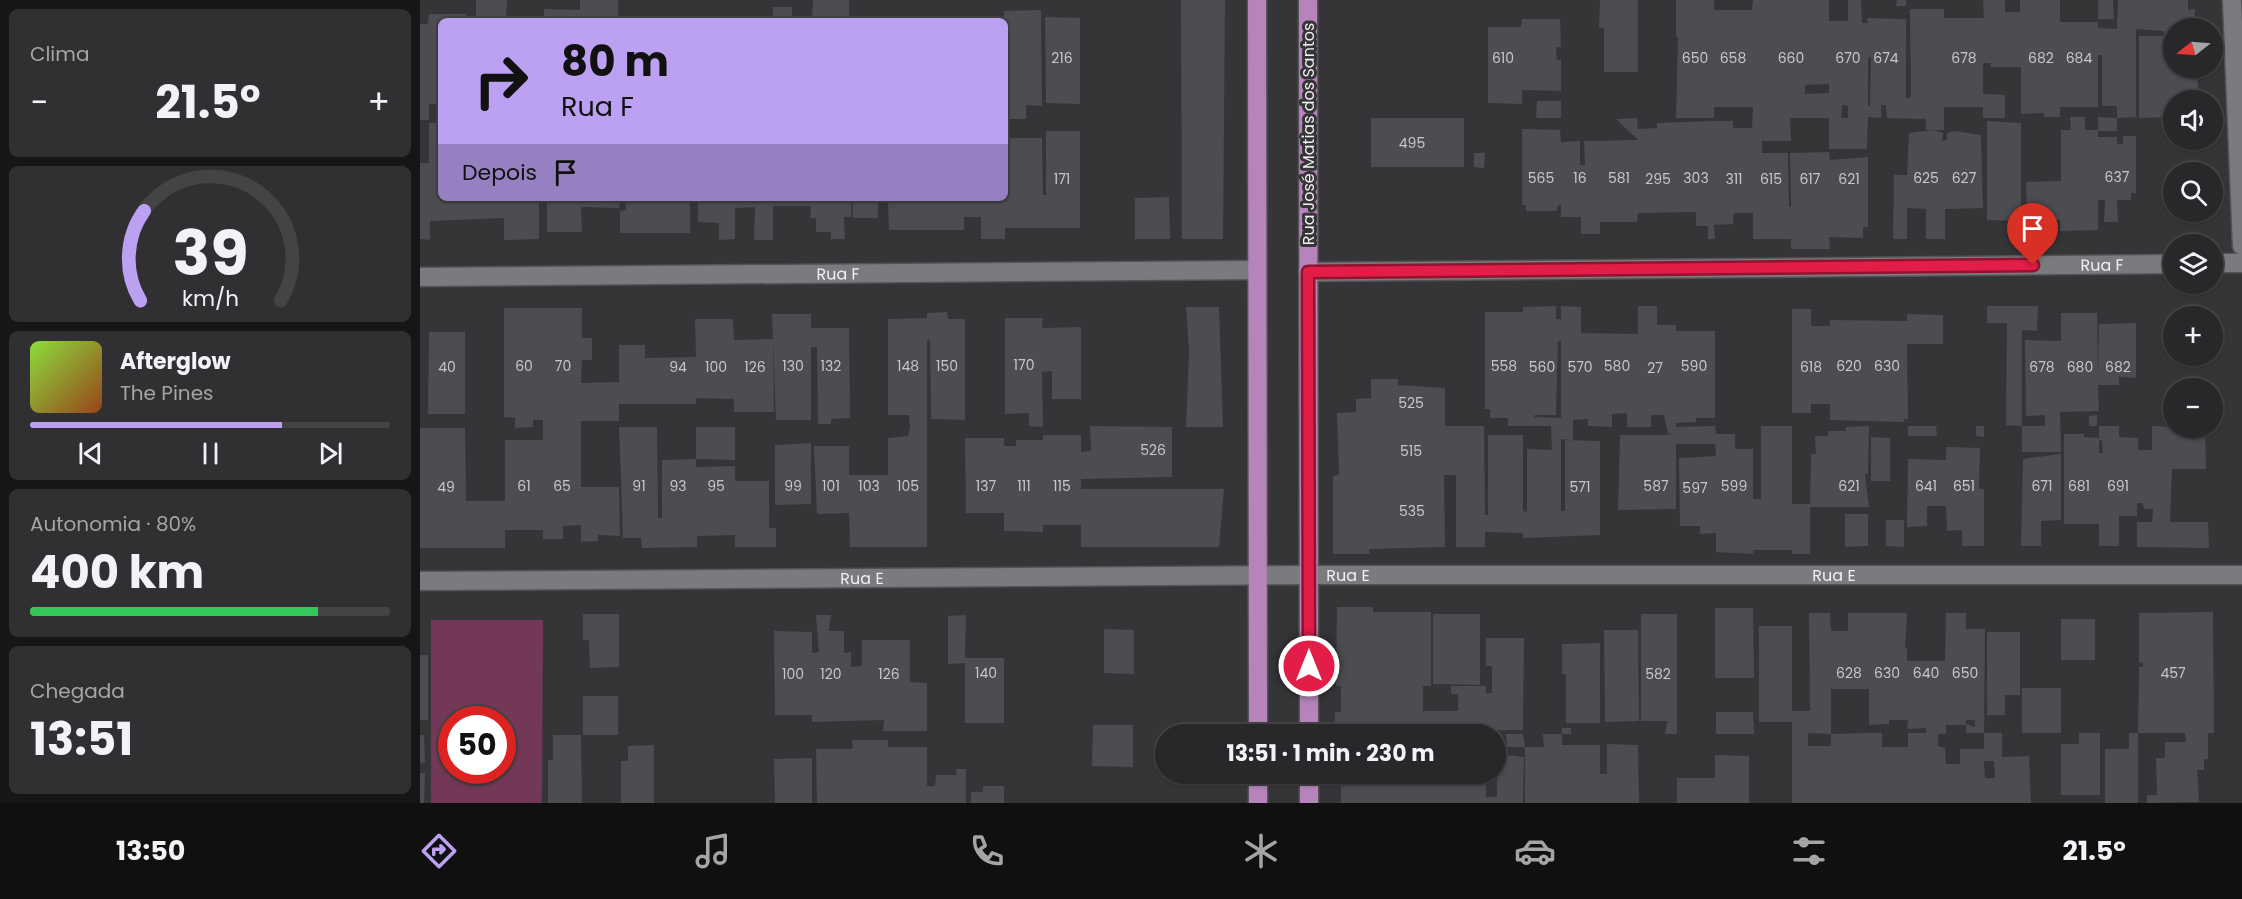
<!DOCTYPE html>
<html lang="pt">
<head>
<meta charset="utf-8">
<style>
	:root { --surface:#282729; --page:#302f31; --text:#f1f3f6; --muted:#a5a5a8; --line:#444446; --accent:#bca0f2 }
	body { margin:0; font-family:Poppins,sans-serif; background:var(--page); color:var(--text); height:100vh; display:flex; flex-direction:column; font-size:22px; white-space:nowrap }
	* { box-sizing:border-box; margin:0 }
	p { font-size:20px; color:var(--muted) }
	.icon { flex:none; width:33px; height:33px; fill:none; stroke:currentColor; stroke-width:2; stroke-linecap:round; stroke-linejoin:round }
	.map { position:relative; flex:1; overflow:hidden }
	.panel { display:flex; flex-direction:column; gap:9px; padding:9px; background:#161517; width:420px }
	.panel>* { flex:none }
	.hud { position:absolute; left:18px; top:18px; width:570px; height:183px; border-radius:9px; box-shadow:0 2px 4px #0004,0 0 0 2px var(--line); background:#bca0f2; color:#111; overflow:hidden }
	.needle { width:39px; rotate:253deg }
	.buttons { position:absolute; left:1743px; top:18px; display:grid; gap:12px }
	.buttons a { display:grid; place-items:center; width:60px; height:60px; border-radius:50%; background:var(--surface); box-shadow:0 2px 4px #0004,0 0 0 2px var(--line); font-size:30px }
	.speed { position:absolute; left:18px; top:706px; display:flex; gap:12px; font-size:30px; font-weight:700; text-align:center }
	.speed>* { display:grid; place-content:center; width:78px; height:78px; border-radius:50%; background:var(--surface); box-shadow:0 2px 4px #0004,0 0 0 2px var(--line); line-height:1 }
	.speed .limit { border:9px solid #d22; background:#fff; color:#111 }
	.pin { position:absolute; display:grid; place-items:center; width:51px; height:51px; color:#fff; margin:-62px -26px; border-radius:50% 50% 50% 0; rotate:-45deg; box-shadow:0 0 6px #0007 }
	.pin .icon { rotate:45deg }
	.me { position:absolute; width:66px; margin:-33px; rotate:0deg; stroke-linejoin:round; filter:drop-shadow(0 0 4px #0008) }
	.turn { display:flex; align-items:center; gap:21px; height:126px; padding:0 24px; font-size:27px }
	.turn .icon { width:78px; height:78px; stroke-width:2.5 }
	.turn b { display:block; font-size:42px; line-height:51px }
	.then { display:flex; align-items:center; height:57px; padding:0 24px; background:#0003; gap:12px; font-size:22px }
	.big { font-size:45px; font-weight:700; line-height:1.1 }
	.panel .card { flex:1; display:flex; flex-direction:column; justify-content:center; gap:9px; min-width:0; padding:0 21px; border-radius:9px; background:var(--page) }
	.panel .dial { align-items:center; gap:0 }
	.dial svg { height:156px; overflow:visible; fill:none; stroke:var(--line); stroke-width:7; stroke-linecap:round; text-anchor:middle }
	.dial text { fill:var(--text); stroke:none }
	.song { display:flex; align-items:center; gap:18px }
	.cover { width:72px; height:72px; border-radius:9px; background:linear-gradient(135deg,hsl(90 70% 55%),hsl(20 70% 35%)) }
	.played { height:6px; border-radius:3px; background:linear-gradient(90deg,var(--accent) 70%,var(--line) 70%) }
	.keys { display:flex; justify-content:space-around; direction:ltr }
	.heat { display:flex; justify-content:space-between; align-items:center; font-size:33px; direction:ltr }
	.charge { height:9px; border-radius:4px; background:linear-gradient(90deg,#34c759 80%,var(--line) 0) }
	.trip { position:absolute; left:735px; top:724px; width:351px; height:60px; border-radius:30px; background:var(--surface); box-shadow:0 2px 4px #0004,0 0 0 2px var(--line); font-weight:700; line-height:60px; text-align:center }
	.dock { display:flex; height:96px; justify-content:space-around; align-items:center; background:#101010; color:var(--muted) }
	.dock .icon { width:42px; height:42px }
	.dock .current { color:var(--accent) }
	.dock b { font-size:27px; color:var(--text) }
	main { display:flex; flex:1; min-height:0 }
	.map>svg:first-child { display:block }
	.green { fill:#733857; fill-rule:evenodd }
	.building { fill:#4c4d50; fill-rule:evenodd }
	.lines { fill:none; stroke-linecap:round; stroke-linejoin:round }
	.minor-casing { stroke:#535255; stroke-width:21 }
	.major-casing { stroke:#535255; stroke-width:21 }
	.minor { stroke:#7b7a7e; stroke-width:18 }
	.major { stroke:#b684bb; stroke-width:18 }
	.route-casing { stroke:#92132f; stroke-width:15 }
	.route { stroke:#e11d48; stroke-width:10 }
	.labels { text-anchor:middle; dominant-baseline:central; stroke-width:6; stroke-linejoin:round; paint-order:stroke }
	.number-label { font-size:14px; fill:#c7c7ca }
	.street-label { font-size:16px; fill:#f0f0f2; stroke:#353437 }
</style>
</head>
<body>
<main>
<section class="panel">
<div class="card"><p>Clima</p>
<div class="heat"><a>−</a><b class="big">21.5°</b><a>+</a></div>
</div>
<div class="card dial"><svg viewBox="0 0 100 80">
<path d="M14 69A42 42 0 1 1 86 69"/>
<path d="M14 69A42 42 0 0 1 16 23" stroke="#bca0f2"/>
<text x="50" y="56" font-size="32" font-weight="700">39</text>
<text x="50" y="72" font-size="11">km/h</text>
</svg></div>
<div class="card">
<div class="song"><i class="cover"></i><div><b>Afterglow</b><p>The Pines</p></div></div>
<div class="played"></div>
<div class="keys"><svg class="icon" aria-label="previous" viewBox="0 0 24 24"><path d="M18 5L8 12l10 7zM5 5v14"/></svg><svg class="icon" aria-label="pause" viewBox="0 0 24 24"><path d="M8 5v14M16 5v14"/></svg><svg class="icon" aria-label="next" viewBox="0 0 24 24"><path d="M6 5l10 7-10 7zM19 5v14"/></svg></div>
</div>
<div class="card"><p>Autonomia · 80%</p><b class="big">400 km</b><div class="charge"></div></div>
<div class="card"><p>Chegada</p><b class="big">13:51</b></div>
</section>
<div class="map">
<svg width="1822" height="803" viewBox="0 0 1822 803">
	<rect width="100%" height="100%" fill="#353437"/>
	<path class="green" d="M11,620H123L122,803H11ZM32,720H82V771H32Z"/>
	<g class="building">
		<polygon points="56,0 87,0 86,21 56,21"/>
		<polygon points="160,0 198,0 198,21 124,21 124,9 160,10"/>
		<polygon points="393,0 429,0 429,21 392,21"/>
		<polygon points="761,0 805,0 803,239 762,239"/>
		<polygon points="1180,0 1218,0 1218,72 1184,72 1184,28 1179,28"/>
		<path d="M1256,0H1294V10H1332L1333,0H1409V21H1428V0H1441L1442,23H1448L1447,18L1486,19V98L1491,97L1490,9H1524V18H1564L1563,0H1585V12H1600V0H1640V22H1678V28L1697,29L1698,0H1768V10L1775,9L1774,28H1754V68H1778V70H1773V74H1777L1778,90L1773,89L1778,100H1754V117L1719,118V36H1744V31L1716,29V117L1697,118V131H1678V137H1697V144H1703V136H1716V193H1711V200H1697L1698,222H1684L1685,200H1678V230L1640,231V220H1607L1606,182L1641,181V130H1651L1650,117H1665V130H1678V117L1697,118V106H1682V55H1678V107H1640V117H1624V113L1601,114V67H1570L1571,63H1563V94L1585,95V118H1563V107H1524V130H1506V119L1467,118L1466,105H1461V118L1448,117L1447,149H1409V118H1370L1371,141H1342V153H1368L1369,207H1371L1370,153L1409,152L1410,160L1448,157V227H1443V238L1409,237L1410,249H1371V239H1333V213H1314L1313,224L1294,225L1295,239H1288V226H1276V212L1218,213L1217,222H1180V234H1161V217H1141V205H1138L1137,211H1106V205H1102V129L1140,130L1141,142L1160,141V165H1165L1164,141L1218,140L1196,119L1217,118L1218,129L1237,128V123L1293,121H1313V128H1332L1333,107H1294V118H1256L1258,37H1256ZM1451,57L1450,106H1448V58ZM1409,84V93L1385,94V85ZM1422,105L1428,106V118H1421Z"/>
		<polygon points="1477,0 1486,0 1486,6 1476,6"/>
		<polygon points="1678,0 1693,0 1694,19 1678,19"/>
		<rect x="353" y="7" width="19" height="14"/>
		<polygon points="621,10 622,106 606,105 606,119 585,119 584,11"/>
		<polygon points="9,14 46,14 46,21 21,21 21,104 9,104 9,120 0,120 0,24 8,24"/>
		<polygon points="245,16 277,17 277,21 245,21"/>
		<polygon points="625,17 660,18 660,104 626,103"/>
		<polygon points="1102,19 1140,19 1141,47 1136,47 1137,60 1141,60 1141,91 1102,90 1102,104 1068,103 1068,27 1101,27"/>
		<polygon points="1117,101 1141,101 1141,118 1116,118"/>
		<rect x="951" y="118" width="93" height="49"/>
		<polygon points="1567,121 1601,123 1601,221 1567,220"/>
		<polygon points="9,123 21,123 21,198 119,198 119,239 84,240 84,218 10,221 10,240 0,239 0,163 9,163"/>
		<polygon points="1515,130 1523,133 1522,141 1527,140 1527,133 1535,131 1561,135 1563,208 1525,209 1525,239 1506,239 1506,209 1487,208 1487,239 1473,239 1474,175 1487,175 1489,133"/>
		<polygon points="626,131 660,131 660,228 585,228 585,239 561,239 561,217 544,217 544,230 469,230 468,198 585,198 585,138 622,138 623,195 626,195"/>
		<polygon points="1054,153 1065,153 1064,168 1054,167"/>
		<polygon points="749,197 750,239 715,239 715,198"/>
		<polygon points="127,198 200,198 199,208 161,207 162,232 127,232"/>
		<polygon points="205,198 270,198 270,233 200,233 200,211 206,210"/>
		<polygon points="278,198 431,198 431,217 424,217 425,239 411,239 411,232 396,232 396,218 390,218 391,206 353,206 353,240 334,240 335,207 315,208 315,239 299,240 299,223 278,222"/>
		<polygon points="432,198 458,198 458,218 433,218"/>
		<path d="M1136,306V319H1141V306L1161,307V333L1218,334V306H1237V325H1256V331H1295V418H1276V422L1256,423V427L1295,426L1296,434H1315V449H1333V499H1341V426H1372V504H1390L1391,454H1396L1395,436H1408V431H1426V427L1449,426L1448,474H1445L1449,507H1390V554H1372V550H1333V554L1296,552V533L1280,534V526H1260L1259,458L1296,456L1295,444H1256V509L1198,510L1200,435H1256L1248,434L1244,415H1231V427H1207V413L1192,414V427L1168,426V419L1153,420V440L1141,439V511H1145V440L1180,441V535L1103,538V533L1065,532V547H1036V475H1024L1025,547L949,549L950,554H913V476L919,475L917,413L936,412V399L951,398V379H978V385L1025,388V426H1064L1065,515H1068V435H1103V511L1107,512V449L1132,450L1131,426H1088V418H1070V409H1065V312H1103V307ZM1138,341H1141V418L1114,417L1115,415H1136Z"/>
		<polygon points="1567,306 1618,306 1617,331 1602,330 1602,426 1586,425 1587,323 1567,323"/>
		<polygon points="766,307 799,307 803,427 766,427 769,350"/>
		<polygon points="84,308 162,308 162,338 172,338 172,360 162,360 161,383 199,382 199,345 225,345 225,358 276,357 275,319 313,319 314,340 353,339 354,412 314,412 314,399 276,398 276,404 199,404 199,421 161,421 161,487 199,487 200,536 178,535 178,541 161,542 161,525 143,526 143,539 123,539 123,530 85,530 85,548 0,548 0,428 45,428 46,501 85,501 85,440 123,440 123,420 113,420 113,427 95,428 95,418 84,417"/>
		<polygon points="1372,309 1391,309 1391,326 1410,326 1410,320 1487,321 1487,314 1523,315 1523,344 1487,344 1488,419 1484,419 1484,422 1410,420 1410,404 1391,404 1391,413 1372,413"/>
		<polygon points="527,312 528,319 545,319 545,420 511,419 510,340 507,341 507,547 430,547 429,513 397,514 394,446 429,446 429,475 468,475 468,438 488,436 490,427 489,415 468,415 468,319 507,318 507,313"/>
		<polygon points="1641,313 1677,313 1678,376 1679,324 1716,323 1716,378 1699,377 1699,385 1678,385 1679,411 1640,412 1641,452 1602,452 1602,426 1625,426 1625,415 1606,416 1605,340 1641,341"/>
		<polygon points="352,314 391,314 391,328 429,328 430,418 411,419 411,424 398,424 397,347 391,347 391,420 356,420"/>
		<polygon points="585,318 623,318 622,328 661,327 661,399 632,399 632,371 622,372 623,427 609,426 609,413 585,414"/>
		<polygon points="9,332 45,332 45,414 8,414"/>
		<polygon points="1677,415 1677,426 1669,426 1669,416"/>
		<polygon points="670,426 752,427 752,477 661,479 661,489 804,489 799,547 661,547 661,525 623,525 623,532 584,531 584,513 546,513 545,438 584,438 584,446 596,446 596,440 623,440 623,435 661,435 661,452 671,451"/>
		<polygon points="1488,426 1516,426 1517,436 1488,436"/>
		<polygon points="1556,426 1564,426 1564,437 1556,436"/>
		<path d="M1679,426H1699V437L1718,438V450H1732V426L1785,428L1786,469H1752L1750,522H1788L1789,548L1717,547V522H1732L1733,509H1725L1722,503H1717V516H1699V546H1679V524H1644V434H1664V437L1679,438ZM1682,440L1683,453H1679V441Z"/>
		<polygon points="199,427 237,427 238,518 242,518 242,460 276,459 276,467 315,466 315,481 349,481 349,528 356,528 356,547 315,547 315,535 277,536 277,547 222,548 221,538 203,538"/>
		<polygon points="276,427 315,427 315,460 276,459"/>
		<polygon points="1451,437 1470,438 1470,481 1451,481"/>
		<polygon points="391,443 391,504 355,505 355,445"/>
		<polygon points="1526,447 1560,448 1559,489 1564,489 1564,546 1542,546 1542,530 1527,531 1526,506 1507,506 1507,526 1487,527 1488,459 1526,460"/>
		<polygon points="1641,454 1641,520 1621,521 1621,546 1601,546 1603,459"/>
		<polygon points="1425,514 1448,514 1448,546 1425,547"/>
		<polygon points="1466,520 1484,520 1484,547 1466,546"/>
		<polygon points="917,607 953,607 953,612 1011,612 1011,686 1003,686 1003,711 1038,711 1038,694 1031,694 1031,686 1066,686 1066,693 1072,693 1072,666 1066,666 1066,638 1104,638 1103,730 1066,730 1066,735 915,735 915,712 921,712 921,686 916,686"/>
		<polygon points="1295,608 1333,608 1334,678 1295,678"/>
		<polygon points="1793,612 1794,733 1788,733 1788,759 1784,759 1784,770 1777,770 1779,802 1727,803 1727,795 1737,795 1736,758 1745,758 1745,742 1766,742 1765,733 1718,733 1719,667 1723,667 1723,663 1719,662 1719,613"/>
		<path d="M1389,613H1410L1411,631H1428V613H1487L1485,648L1487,649V661H1525L1526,613H1546V629H1565L1564,733H1546V725H1526V734H1518V746L1525,748L1526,764H1540V749H1564V733H1582V757L1609,756L1611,803H1372V722H1339V626H1372V711H1390ZM1411,689H1449V725L1469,724V720H1488L1487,729L1506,728V733H1488V747H1462V733H1448L1411,734V746H1388V733L1411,734ZM1546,720H1555V727L1546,724ZM1564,761H1574L1575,778H1565Z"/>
		<polygon points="163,614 199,614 199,667 170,668 169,640 163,640"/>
		<polygon points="1013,614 1060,614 1060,685 1013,684"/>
		<polygon points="1221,614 1257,614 1257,734 1245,734 1247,721 1221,721"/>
		<polygon points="396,615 411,615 409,631 424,631 424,653 431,652 431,667 442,666 442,640 490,640 490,682 507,683 507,731 463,731 464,720 392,722 392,715 355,715 354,631 392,632 392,653 399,652"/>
		<polygon points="546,615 545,658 584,658 584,723 545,723 545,663 528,664 528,616"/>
		<rect x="1641" y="619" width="34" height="41"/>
		<polygon points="684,629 714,630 714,674 684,673"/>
		<polygon points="1184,630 1218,630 1219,721 1185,722"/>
		<polygon points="1567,632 1600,632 1600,695 1585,695 1585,715 1567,715"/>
		<polygon points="1180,643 1180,723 1146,723 1146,674 1142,674 1142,644"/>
		<rect x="0" y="655" width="8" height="65"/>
		<rect x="1602" y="688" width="39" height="45"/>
		<rect x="163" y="696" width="35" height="39"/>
		<polygon points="1296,712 1333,712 1334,734 1296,734"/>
		<polygon points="673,725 713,725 713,767 672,766"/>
		<rect x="1142" y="728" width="9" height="6"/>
		<polygon points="1659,733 1680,733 1680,795 1641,795 1641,744 1659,744"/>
		<polygon points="1709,733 1718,733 1718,803 1685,803 1685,749 1709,749"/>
		<polygon points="1086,734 1103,734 1105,747 1087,747"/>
		<polygon points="1123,734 1142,734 1142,745 1180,745 1180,774 1187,774 1187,744 1218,745 1219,803 1105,803 1105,747 1124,747"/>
		<polygon points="0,735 4,735 5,762 0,763"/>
		<polygon points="133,735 161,735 162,803 128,803 128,760 133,760"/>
		<polygon points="432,740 468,740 468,747 507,747 507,786 515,786 516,775 537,775 536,769 546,769 546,803 397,803 396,749 433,749"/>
		<polygon points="234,745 234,803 201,803 201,761 208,761 208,746"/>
		<polygon points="1077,754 1104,757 1103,803 921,803 921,783 927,783 927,774 1066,774 1066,797 1077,797"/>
		<polygon points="1295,755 1329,756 1329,803 1257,803 1257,778 1295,778"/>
		<polygon points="392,758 392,803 355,803 354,759"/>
		<polygon points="0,773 5,773 4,803 0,803"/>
		<polygon points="563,786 584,786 584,803 551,803 551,792 563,792"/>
	</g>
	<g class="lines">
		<g class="minor-casing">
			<g id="minor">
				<polyline points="1812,0 1822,246"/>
				<polyline points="1792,263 1822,263"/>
				<path id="s1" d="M888,272L1754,264"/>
				<path id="s2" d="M0,277L837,270"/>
				<path id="s3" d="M0,581L889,575H1822"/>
			</g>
		</g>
		<g class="major-casing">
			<g id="major">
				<polyline points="837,0 838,735"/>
				<polyline points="888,0 889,735"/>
				<polyline points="838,774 838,803"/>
				<polyline points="889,774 889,803"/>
			</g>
		</g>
		<use href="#minor" class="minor"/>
		<use href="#major" class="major"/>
	</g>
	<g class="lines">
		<g class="route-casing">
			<polyline id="route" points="889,666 888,272 1613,265"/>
		</g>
		<use href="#route" class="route"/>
	</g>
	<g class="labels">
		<g class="number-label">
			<text x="642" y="58">216</text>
			<text x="1083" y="58">610</text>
			<text x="1275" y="58">650</text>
			<text x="1313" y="58">658</text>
			<text x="1371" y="58">660</text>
			<text x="1428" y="58">670</text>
			<text x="1466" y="58">674</text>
			<text x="1544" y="58">678</text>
			<text x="1621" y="58">682</text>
			<text x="1659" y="58">684</text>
			<text x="992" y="143">495</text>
			<text x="1697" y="177">637</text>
			<text x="1121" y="178">565</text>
			<text x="1160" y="178">16</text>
			<text x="1199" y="178">581</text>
			<text x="1276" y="178">303</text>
			<text x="1506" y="178">625</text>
			<text x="1544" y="178">627</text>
			<text x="642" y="179">171</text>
			<text x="1238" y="179">295</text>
			<text x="1314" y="179">311</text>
			<text x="1351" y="179">615</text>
			<text x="1390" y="179">617</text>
			<text x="1429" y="179">621</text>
			<text x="604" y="365">170</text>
			<text x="104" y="366">60</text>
			<text x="143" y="366">70</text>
			<text x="373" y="366">130</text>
			<text x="411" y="366">132</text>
			<text x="488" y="366">148</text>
			<text x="527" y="366">150</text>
			<text x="1084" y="366">558</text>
			<text x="1197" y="366">580</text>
			<text x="1274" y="366">590</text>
			<text x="1429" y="366">620</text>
			<text x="1467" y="366">630</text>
			<text x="27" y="367">40</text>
			<text x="258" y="367">94</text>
			<text x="296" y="367">100</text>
			<text x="335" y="367">126</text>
			<text x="1122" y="367">560</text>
			<text x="1160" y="367">570</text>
			<text x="1391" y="367">618</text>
			<text x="1622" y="367">678</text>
			<text x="1660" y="367">680</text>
			<text x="1698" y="367">682</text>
			<text x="1235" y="368">27</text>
			<text x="991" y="403">525</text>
			<text x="733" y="450">526</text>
			<text x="991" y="451">515</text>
			<text x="104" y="486">61</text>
			<text x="142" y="486">65</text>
			<text x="219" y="486">91</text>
			<text x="258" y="486">93</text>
			<text x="296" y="486">95</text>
			<text x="373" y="486">99</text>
			<text x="411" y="486">101</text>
			<text x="449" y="486">103</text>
			<text x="488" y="486">105</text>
			<text x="566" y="486">137</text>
			<text x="604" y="486">111</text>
			<text x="642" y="486">115</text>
			<text x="1236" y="486">587</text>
			<text x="1314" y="486">599</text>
			<text x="1429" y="486">621</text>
			<text x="1506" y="486">641</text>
			<text x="1544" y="486">651</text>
			<text x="1622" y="486">671</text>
			<text x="1659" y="486">681</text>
			<text x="1698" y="486">691</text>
			<text x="26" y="487">49</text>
			<text x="1160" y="487">571</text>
			<text x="1275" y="488">597</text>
			<text x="992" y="511">535</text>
			<text x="566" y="673">140</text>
			<text x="1429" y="673">628</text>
			<text x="1467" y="673">630</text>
			<text x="1506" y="673">640</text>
			<text x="1545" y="673">650</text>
			<text x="1753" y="673">457</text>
			<text x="373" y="674">100</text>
			<text x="411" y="674">120</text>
			<text x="469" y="674">126</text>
			<text x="1238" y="674">582</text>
		</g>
		<g class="street-label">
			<text transform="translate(888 134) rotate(-90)">Rua José Matias dos Santos</text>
			<text stroke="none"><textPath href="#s1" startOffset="794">Rua F</textPath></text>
			<text stroke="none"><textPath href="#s2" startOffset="418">Rua F</textPath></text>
			<text stroke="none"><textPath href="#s3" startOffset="928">Rua E</textPath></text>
			<text stroke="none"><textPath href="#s3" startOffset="1414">Rua E</textPath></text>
			<text stroke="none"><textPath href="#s3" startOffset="442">Rua E</textPath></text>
		</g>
	</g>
</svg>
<div class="buttons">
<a><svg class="needle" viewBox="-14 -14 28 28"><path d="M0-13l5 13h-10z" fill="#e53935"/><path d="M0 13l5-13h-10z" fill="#a5a5a8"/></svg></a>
<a><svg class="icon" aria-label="sound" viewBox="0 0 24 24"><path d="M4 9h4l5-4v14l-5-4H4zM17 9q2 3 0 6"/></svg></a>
<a><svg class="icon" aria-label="search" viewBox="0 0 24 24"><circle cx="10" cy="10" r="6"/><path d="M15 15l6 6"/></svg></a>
<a><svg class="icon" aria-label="layers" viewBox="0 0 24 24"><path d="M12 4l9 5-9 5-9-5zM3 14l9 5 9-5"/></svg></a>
<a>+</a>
<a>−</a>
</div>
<div class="speed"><div class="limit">50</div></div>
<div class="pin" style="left:1613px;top:265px;background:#d93025"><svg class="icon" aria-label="arrive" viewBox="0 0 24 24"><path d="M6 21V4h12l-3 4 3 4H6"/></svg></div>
<svg class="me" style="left:889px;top:666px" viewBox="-20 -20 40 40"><circle r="17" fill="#e11d48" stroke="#fff" stroke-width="3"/><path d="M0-11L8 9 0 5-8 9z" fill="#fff"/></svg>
<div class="trip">13:51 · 1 min · 230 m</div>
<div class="hud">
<div class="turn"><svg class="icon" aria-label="right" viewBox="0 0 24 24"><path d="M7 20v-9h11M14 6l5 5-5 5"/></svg><div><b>80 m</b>Rua F</div></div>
<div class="then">Depois<svg class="icon" aria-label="arrive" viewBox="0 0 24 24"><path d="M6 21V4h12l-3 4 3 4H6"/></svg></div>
</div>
</div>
</main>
<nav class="dock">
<b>13:50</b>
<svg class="icon current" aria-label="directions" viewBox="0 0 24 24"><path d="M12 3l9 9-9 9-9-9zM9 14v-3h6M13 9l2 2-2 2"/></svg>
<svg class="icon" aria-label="music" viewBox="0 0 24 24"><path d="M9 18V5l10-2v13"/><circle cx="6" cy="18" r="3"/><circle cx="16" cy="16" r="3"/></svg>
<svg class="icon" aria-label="phone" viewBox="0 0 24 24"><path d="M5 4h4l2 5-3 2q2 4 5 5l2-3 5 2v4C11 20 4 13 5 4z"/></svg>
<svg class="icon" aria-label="climate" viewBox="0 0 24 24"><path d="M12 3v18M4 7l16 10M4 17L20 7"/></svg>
<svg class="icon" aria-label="car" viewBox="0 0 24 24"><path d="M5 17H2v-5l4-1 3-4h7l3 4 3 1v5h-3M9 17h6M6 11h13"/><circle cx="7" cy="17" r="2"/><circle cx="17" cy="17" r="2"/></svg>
<svg class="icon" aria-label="filters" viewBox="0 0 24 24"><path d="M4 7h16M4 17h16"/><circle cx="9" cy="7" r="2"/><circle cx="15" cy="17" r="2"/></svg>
<b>21.5°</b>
</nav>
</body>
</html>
